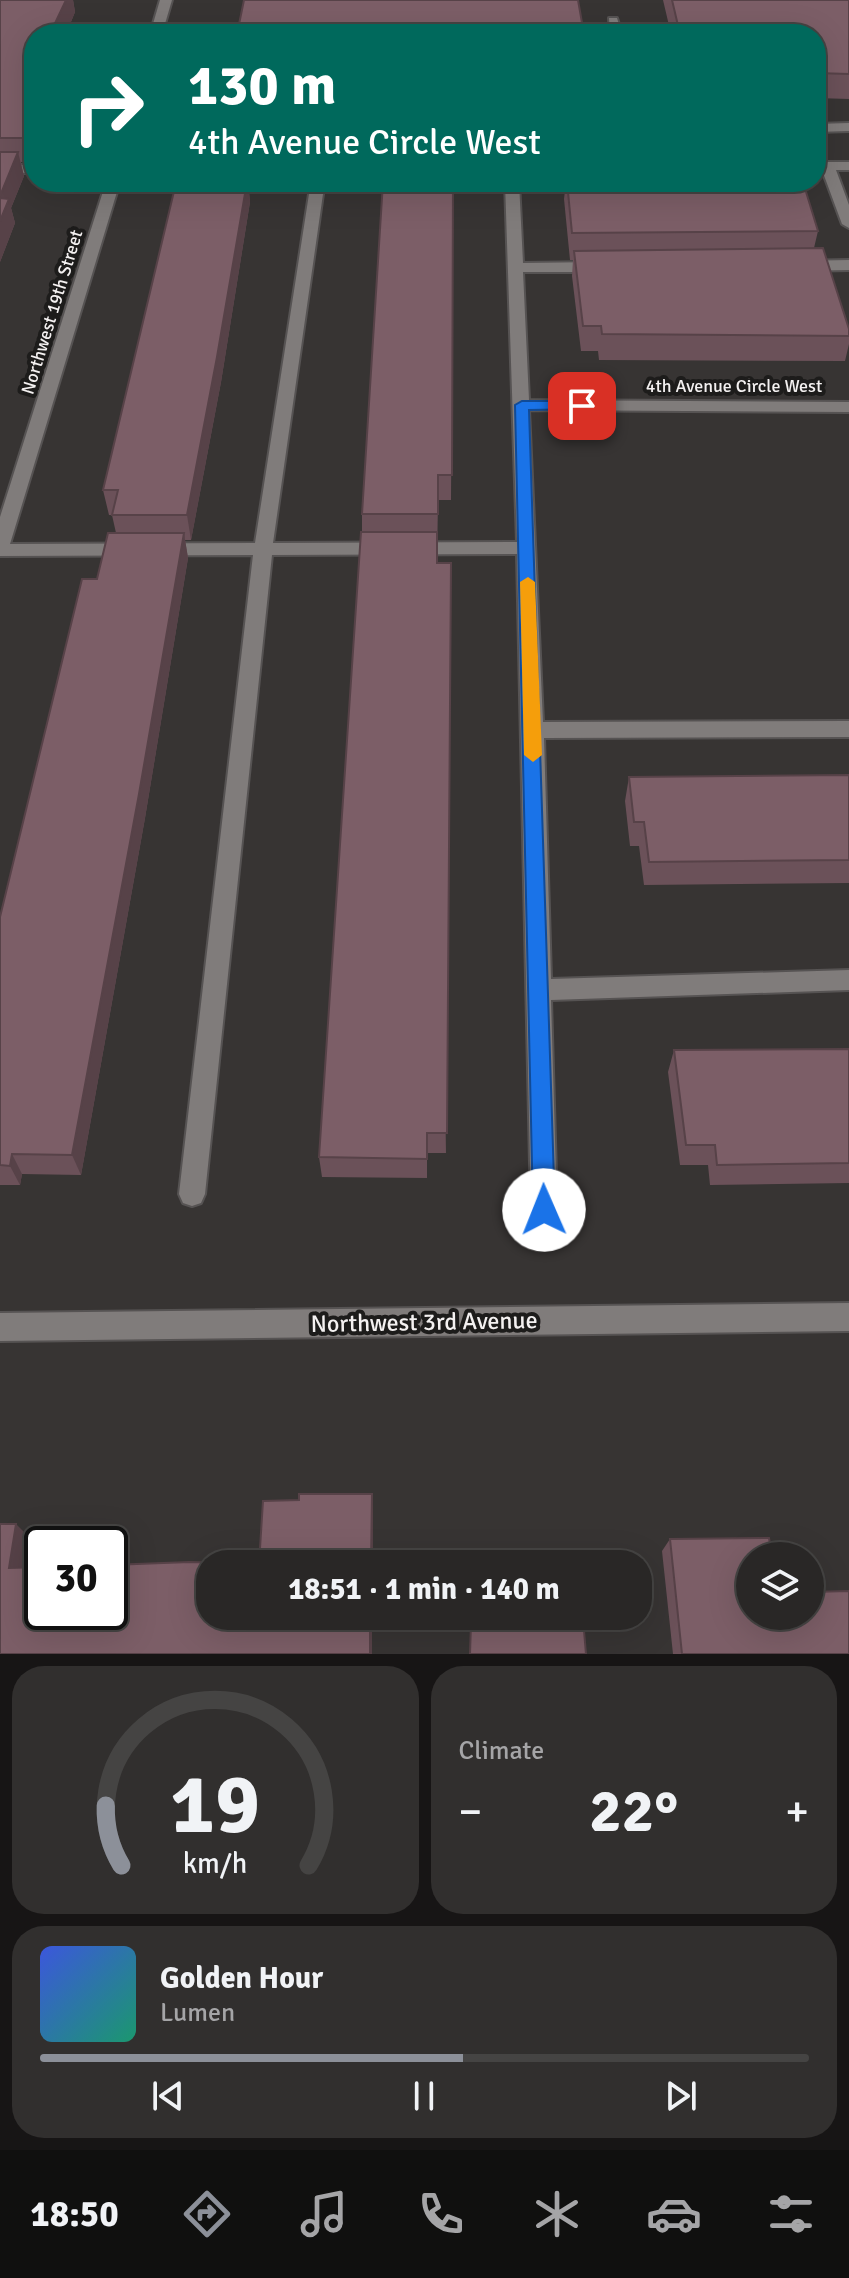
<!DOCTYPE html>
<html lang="en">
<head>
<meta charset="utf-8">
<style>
	:root { --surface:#292726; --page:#312f2e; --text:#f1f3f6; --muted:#a5a5a7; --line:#454443; --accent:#8c9099 }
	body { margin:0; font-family:Signika,sans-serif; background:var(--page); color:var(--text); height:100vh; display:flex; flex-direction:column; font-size:30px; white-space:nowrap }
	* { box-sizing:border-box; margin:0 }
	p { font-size:26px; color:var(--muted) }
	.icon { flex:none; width:44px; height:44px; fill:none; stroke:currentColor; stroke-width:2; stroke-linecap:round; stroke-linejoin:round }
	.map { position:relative; height:1654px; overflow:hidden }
	.details { display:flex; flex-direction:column; gap:12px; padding:12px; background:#171515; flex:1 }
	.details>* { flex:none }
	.hud { position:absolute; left:24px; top:24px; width:802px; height:168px; border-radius:32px; box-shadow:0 8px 32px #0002,0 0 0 2px var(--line); background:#00695c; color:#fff; overflow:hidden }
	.fabs { position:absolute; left:736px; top:1542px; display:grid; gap:16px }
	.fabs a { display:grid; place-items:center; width:88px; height:88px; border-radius:50%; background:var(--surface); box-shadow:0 8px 32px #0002,0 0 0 2px var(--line); font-size:40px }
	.speed { position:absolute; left:24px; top:1526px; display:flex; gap:16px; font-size:40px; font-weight:700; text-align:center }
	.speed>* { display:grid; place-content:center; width:104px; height:104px; border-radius:50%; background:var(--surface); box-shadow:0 8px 32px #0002,0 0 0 2px var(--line); line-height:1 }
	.speed .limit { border:4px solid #111; border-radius:12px; background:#fff; color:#111 }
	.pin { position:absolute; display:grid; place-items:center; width:68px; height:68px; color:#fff; margin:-34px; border-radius:16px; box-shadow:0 4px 12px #0006 }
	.me { position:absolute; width:88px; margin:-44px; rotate:359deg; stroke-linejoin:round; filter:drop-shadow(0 0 6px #0008) }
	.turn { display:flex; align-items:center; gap:28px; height:168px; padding:0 32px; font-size:36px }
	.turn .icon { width:104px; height:104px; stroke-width:2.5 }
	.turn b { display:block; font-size:56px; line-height:68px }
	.big { font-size:60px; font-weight:800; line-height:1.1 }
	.details .tile { flex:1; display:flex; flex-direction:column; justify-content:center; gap:12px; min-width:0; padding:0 28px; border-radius:32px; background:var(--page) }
	.details .dial { align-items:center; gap:0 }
	.dial svg { height:208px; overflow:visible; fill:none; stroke:var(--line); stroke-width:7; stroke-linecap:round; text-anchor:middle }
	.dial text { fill:var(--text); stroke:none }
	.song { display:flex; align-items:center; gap:24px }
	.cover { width:96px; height:96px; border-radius:12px; background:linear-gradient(135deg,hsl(230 70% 55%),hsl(160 70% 35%)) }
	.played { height:8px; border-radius:4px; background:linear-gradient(90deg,var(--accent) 55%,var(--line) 55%) }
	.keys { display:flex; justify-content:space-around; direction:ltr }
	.heat { display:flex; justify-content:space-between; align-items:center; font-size:44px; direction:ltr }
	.details .tiles { flex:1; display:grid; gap:12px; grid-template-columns:1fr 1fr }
	.tile:last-child { grid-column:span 2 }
	.trip { position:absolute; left:196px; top:1550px; width:456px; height:80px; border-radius:32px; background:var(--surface); box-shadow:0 8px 32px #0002,0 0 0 2px var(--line); font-weight:800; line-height:80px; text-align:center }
	.tabs { display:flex; height:128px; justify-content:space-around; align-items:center; background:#10100f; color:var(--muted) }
	.tabs .icon { width:56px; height:56px }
	.tabs .selected { color:var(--accent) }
	.tabs b { font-size:36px; color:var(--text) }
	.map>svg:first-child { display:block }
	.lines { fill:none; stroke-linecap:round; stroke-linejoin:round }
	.service-casing { stroke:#565353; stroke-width:4 }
	.minor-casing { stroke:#565353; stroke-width:4 }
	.tertiary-casing { stroke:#565353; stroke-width:4 }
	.service { fill:#807c7b; fill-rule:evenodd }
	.minor { fill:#807c7b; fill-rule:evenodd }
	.tertiary { fill:#807c7b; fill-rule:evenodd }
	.wall { fill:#6b5159 }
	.shaded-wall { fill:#574248 }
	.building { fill:#7c5e67; stroke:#574248; stroke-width:2 }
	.route { fill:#1a73e8; stroke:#114b97; stroke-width:2 }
	.slow { fill:#f59e0b }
	.labels { text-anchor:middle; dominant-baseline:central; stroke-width:8; stroke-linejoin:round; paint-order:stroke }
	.far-street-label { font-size:18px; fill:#f4f1f1; stroke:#1d1c1b }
	.near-street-label { font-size:24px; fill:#f4f1f1; stroke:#1d1c1b }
</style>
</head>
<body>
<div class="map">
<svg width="849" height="1654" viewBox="0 0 849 1654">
	<rect width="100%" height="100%" fill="#373433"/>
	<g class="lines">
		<g class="service-casing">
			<g id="service">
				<polygon points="609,18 617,18 622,34 610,34"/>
				<polygon points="849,123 849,131 816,132 816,124"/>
			</g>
		</g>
		<g class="minor-casing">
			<g id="minor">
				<polygon points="160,0 172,0 162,34 150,34"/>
				<polygon points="816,162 849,162 849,170 836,170 849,205 849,228 842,224 822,170 816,170"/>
				<rect x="0" y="165" width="34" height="8"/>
				<polygon points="106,182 120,182 10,544 255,543 309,194 316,190 323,194 273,543 517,542 505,182 519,182 523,263 600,262 608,267 600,272 523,272 529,400 849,402 849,412 529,410 543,722 849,721 849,737 544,738 551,979 849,970 849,990 551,1000 557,1210 553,1219 544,1223 535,1219 531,1210 517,554 272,555 205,1194 201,1203 192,1206 183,1203 179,1194 253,555 0,556 0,517"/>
				<polygon points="849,260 849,270 798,271 790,266 798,261"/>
			</g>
		</g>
		<g class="tertiary-casing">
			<polygon id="tertiary" points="849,1303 849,1331 0,1341 0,1313"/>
		</g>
		<use href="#service" class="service"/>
		<use href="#minor" class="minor"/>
		<use href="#tertiary" class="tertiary"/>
	</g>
	<g class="wall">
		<polygon points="0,0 73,0 75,12 66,34 34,34 34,152 30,162 21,162 24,176 11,208 15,223 0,262"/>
		<polygon points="663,0 849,0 849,99 816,98 816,34 671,34"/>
		<polygon points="187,182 248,182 250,202 221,382 191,540 185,540 188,558 145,818 81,1175 22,1174 20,1185 0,1185 0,917 97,579 116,533 112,515 109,515 103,490"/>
		<polygon points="453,182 451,500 438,500 437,563 446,1153 427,1153 427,1178 322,1177 319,1157 362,532 362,514"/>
		<polygon points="566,182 803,182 818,231 814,248 849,329 849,344 845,361 599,360 598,351 581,351 572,276 573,260 570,260 564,199"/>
		<polygon points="849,775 849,883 644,885 639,846 630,846 625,801 629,777"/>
		<polygon points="849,1049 849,1183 710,1185 708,1165 680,1165 668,1072 674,1050"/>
		<polygon points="670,1539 750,1616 849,1654 673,1654 662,1551"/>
	</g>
	<g class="shaded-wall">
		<polygon points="66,0 73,0 75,12 66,34 50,34"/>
		<polygon points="34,68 34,102 28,80"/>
		<polygon points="34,115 34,152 30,162 24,138"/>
		<polygon points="18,152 24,176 11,208 15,223 0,262 0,196"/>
		<polygon points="247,182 248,182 250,202 221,382 191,540 187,515"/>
		<polygon points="184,533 188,558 145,818 81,1175 72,1155"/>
		<polygon points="12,1154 22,1174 20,1185 10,1166"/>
		<polygon points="372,1494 373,1507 373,1564 371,1564"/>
		<polygon points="16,1524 28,1536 22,1580 9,1568"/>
		<rect x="370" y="1616" width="2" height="38"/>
	</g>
	<g class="building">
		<polygon points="0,0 66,0 50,34 34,34 34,68 28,80 34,81 34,115 24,138 0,138"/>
		<polygon points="244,0 578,0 584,34 237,34"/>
		<polygon points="672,0 849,0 849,74 816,73 816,34 680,34"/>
		<polygon points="0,152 18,152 0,196"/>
		<polygon points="187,182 247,182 217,357 187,515 112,515 118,490 103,490 175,187 186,187"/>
		<polygon points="383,182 453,182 452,475 438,475 438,514 362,514"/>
		<polygon points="567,182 803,182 818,231 572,233"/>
		<polygon points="0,198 9,199 0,221"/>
		<polygon points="823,248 849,329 849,336 602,334 601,326 583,326 574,251"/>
		<polygon points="361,532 437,532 437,563 451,563 447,1133 427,1133 427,1159 319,1157"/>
		<polygon points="108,533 184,533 139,794 72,1155 12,1154 10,1166 0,1165 0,917 82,579 97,579"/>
		<polygon points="849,775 849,860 649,862 644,822 634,822 629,777"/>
		<polygon points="849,1049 849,1163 717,1165 715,1145 686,1145 674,1050"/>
		<polygon points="299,1494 372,1494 371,1564 210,1564 210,1616 370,1616 370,1654 0,1654 0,1524 16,1524 9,1568 42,1567 42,1612 110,1612 110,1565 190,1562 259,1564 263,1501 299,1500"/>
		<polygon points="769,1538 772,1556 750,1556 750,1616 810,1616 810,1592 849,1591 849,1654 682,1654 670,1539"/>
		<polygon points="583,1619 586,1654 470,1654 471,1623"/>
	</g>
	<polygon class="route" points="582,401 589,406 587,409 529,410 555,1210 552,1218 544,1221 537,1218 533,1210 515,405 522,401"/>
	<polygon class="slow" points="528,577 535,582 542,755 533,762 524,755 520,582"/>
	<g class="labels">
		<g class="far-street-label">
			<text transform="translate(52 312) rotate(-73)">Northwest 19th Street</text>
			<text x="734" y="386">4th Avenue Circle West</text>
		</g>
		<g class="near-street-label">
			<text transform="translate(424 1322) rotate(-1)">Northwest 3rd Avenue</text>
		</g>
	</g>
</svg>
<div class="fabs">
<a><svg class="icon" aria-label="layers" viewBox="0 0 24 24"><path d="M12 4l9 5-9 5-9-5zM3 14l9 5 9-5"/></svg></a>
</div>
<div class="speed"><div class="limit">30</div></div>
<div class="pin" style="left:582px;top:406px;background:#d93025"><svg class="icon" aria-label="arrive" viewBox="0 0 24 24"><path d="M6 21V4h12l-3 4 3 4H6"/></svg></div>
<svg class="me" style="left:544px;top:1210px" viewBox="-20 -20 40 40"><circle r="19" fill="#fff"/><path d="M0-13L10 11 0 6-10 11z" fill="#1a73e8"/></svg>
<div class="trip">18:51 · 1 min · 140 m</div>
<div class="hud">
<div class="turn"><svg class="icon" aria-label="right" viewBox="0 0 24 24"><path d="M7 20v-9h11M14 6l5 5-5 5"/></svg><div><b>130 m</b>4th Avenue Circle West</div></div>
</div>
</div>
<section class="details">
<div class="tiles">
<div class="tile dial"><svg viewBox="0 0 100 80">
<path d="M14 69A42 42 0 1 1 86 69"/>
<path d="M14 69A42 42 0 0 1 8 46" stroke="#8c9099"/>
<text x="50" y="56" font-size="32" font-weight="700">19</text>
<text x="50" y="72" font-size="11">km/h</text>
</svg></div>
<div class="tile"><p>Climate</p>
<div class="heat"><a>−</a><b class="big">22°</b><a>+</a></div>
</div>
<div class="tile">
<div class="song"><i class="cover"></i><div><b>Golden Hour</b><p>Lumen</p></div></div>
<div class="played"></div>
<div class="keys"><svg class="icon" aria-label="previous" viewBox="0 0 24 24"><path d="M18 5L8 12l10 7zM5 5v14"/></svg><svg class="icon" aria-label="pause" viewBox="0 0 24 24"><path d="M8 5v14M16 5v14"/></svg><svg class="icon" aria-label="next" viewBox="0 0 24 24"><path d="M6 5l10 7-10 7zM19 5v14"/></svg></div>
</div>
</div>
</section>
<nav class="tabs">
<b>18:50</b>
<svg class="icon selected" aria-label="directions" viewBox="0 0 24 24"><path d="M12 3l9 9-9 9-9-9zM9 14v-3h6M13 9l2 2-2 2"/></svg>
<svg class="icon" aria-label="music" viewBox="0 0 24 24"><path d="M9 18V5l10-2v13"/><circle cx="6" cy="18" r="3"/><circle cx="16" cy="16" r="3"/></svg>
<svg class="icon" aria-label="phone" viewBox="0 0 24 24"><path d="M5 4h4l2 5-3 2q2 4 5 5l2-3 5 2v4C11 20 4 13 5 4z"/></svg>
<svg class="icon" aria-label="climate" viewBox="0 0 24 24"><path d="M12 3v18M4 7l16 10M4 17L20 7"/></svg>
<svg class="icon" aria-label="car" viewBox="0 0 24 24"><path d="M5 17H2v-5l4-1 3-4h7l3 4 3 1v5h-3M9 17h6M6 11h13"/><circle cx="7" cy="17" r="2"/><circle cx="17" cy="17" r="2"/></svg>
<svg class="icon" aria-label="filters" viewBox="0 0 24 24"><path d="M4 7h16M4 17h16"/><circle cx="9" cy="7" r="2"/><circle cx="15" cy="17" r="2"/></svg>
</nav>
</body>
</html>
